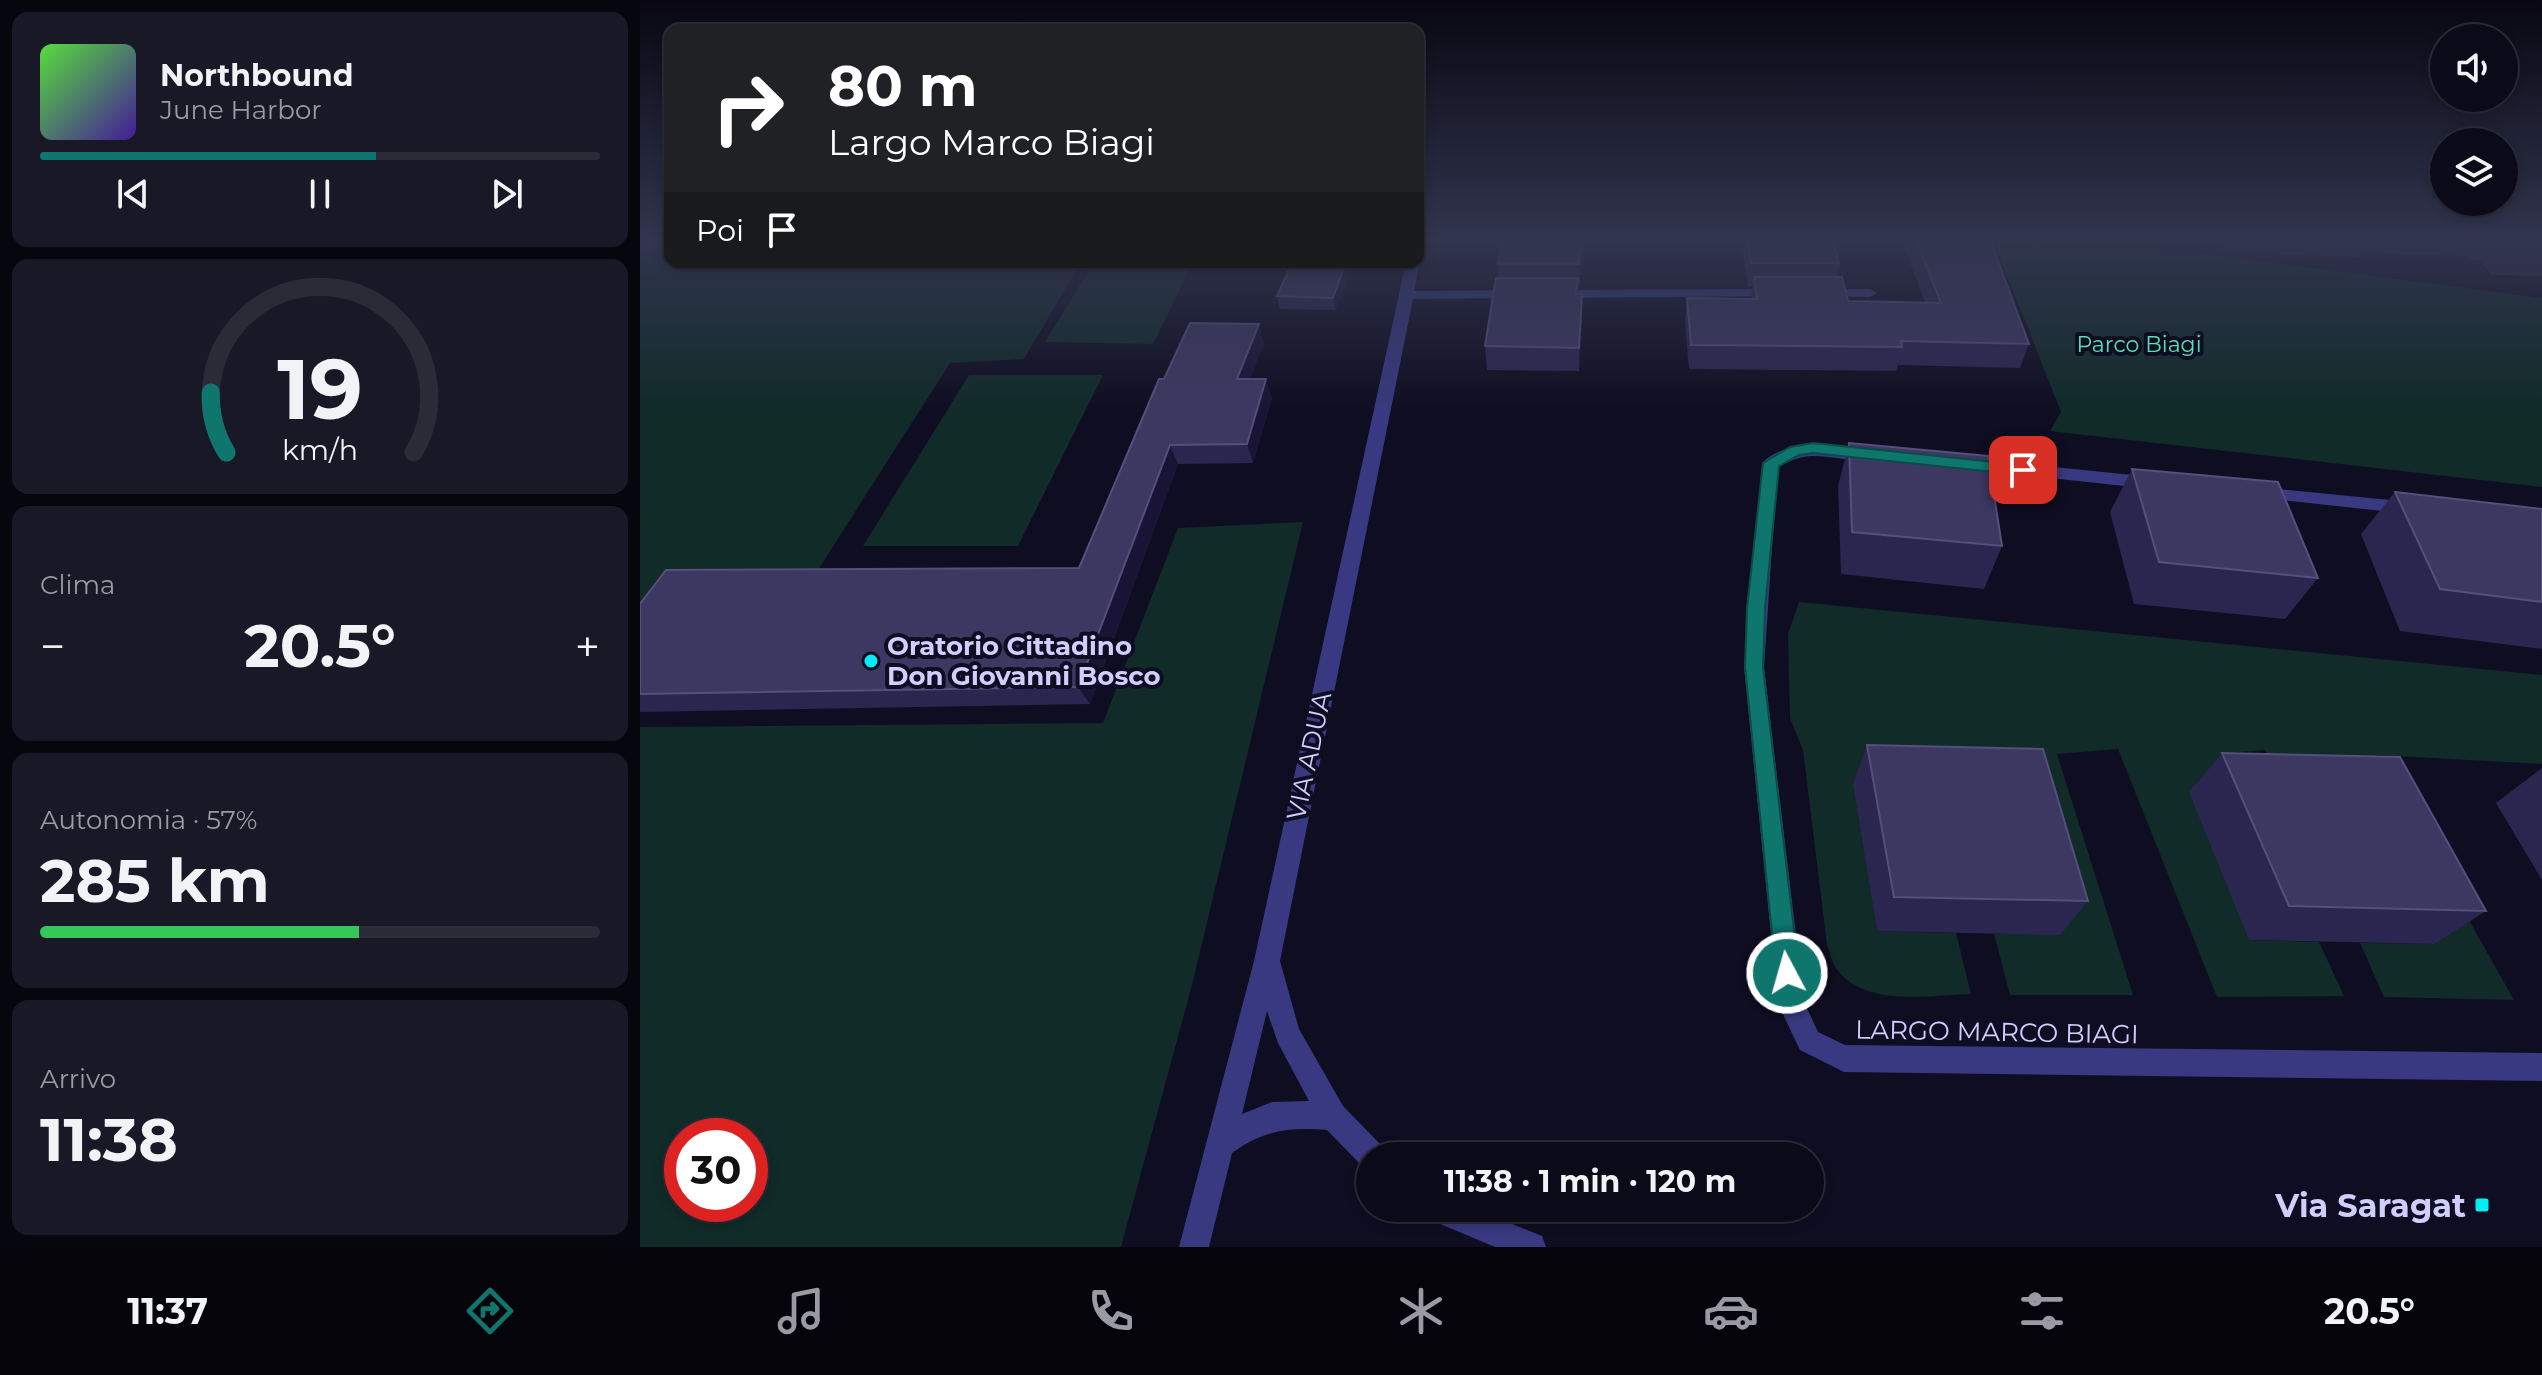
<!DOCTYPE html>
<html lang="it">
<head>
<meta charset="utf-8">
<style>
	:root { --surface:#0b0a19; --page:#191826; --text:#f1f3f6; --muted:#9a9aa2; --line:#2b2b38; --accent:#0f766e }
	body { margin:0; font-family:Montserrat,sans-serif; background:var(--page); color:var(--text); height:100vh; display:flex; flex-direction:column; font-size:30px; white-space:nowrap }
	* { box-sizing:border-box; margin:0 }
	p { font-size:26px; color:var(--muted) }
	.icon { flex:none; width:44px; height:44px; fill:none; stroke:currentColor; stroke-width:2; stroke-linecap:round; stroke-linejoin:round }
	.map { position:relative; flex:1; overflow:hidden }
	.panel { display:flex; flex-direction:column; gap:12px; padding:12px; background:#06060e; width:640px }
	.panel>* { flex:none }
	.guide { position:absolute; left:24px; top:24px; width:760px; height:244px; border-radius:16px; box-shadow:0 4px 12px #0003,0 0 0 2px var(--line); background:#202124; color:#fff; overflow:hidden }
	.fabs { position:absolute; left:1790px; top:24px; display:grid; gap:16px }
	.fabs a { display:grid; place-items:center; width:88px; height:88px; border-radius:50%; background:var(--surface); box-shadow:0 4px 12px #0003,0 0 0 2px var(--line); font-size:40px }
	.speed { position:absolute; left:24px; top:1118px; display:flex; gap:16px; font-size:40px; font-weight:700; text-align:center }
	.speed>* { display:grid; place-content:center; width:104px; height:104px; border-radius:50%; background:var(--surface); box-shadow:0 4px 12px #0003,0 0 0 2px var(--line); line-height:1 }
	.speed .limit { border:12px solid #d22; background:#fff; color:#111 }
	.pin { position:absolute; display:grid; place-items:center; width:68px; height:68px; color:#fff; margin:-34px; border-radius:16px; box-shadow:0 4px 12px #0006 }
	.me { position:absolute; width:88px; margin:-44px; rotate:354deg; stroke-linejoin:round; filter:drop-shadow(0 0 6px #0008) }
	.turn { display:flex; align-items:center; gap:28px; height:168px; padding:0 32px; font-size:36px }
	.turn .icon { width:104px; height:104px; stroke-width:2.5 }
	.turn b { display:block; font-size:56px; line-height:68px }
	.then { display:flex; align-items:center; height:76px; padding:0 32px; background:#0003; gap:16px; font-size:30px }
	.big { font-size:60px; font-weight:700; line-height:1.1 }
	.panel .card { flex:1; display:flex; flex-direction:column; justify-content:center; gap:12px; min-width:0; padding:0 28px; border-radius:16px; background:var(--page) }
	.panel .dial { align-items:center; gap:0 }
	.dial svg { height:208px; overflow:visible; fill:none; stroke:var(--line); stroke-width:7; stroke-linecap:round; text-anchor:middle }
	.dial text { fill:var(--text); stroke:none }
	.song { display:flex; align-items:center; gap:24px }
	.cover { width:96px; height:96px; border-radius:12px; background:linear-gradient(135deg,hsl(110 70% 55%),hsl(260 70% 35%)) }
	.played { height:8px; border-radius:4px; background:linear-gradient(90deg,var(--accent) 60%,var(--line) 60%) }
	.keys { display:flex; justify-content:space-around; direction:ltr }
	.heat { display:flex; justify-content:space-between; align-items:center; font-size:44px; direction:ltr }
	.charge { height:12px; border-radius:6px; background:linear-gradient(90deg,#34c759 57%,var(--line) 0) }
	.trip { position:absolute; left:716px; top:1142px; width:468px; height:80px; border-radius:40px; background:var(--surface); box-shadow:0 4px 12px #0003,0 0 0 2px var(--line); font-weight:700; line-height:80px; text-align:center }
	.menu { display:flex; height:128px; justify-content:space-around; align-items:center; background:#04040a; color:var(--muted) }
	.menu .icon { width:56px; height:56px }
	.menu .current { color:var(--accent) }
	.menu b { font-size:36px; color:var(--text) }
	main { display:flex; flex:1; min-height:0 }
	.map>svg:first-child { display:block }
	.green { fill:#102b28; fill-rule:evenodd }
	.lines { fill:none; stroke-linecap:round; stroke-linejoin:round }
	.minor { fill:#383980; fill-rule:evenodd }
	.wall { fill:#2b264f }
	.shaded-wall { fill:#191435 }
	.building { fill:#3d3862; stroke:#544f7b; stroke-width:2 }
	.route { fill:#0f766e; stroke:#0a4d48; stroke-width:2 }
	.poi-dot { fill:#00eef8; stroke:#0f0d21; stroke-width:3 }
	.labels { text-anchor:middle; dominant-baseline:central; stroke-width:8; stroke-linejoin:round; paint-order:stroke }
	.far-park-label { font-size:22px; fill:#59dfb5; stroke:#0f0d21 }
	.poi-label { font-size:26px; font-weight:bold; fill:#d0cdff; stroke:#0f0d21; text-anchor:start }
	.street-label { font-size:26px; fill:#d0cdff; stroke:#0f0d21 }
	.near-poi-label { font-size:32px; font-weight:bold; fill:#d0cdff; stroke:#0f0d21; text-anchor:end }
</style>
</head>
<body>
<main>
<section class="panel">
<div class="card">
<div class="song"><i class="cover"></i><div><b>Northbound</b><p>June Harbor</p></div></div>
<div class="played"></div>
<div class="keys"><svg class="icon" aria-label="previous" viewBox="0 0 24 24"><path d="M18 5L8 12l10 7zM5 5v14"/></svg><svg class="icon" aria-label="pause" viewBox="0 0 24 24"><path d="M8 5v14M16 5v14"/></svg><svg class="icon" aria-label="next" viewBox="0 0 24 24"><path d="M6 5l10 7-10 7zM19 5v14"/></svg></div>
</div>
<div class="card dial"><svg viewBox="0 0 100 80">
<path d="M14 69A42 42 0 1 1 86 69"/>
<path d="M14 69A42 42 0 0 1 8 46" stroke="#0f766e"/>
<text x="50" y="56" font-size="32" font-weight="700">19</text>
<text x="50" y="72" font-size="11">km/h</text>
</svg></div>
<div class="card"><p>Clima</p>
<div class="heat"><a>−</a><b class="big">20.5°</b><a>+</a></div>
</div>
<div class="card"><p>Autonomia · 57%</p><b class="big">285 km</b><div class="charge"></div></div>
<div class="card"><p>Arrivo</p><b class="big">11:38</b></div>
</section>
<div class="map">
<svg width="1902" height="1247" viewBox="0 0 1902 1247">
	<rect width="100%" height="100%" fill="#0f0d21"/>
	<g class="green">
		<polygon points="0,237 30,237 30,262 441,262 384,359 310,363 178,570 0,623"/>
		<polygon points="1352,237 1435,237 1902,298 1902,487 1410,431 1421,412"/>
		<polygon points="454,262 553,262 513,344 405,342"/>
		<polygon points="329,375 463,375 378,546 223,546"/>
		<path d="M663,522L552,985L481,1247H0V727L463,723L538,528ZM42,1136H110V1204H42Z"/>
		<path d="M1159,602L1902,675V764L1736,755L1874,1000L1744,997L1720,943L1793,944L1647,794L1625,750L1587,753L1609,940L1679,942L1704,996L1577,997L1478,749L1417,754L1493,995H1370L1354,934H1420L1214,784L1237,931L1316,933L1331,994C1291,995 1223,1008 1196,968C1192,962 1190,952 1187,945L1163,750L1150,718L1148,634Z"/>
	</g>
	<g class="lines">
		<g class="minor">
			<polygon points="778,237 785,237 785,238 778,242"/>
			<path d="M778,259L780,262L774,291L878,290L885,294L878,298L773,299L640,961L659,1029L703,1106L742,1146L746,1156H730V1169L722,1166L687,1130C649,1127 623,1130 592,1153L569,1247H539L614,961L766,262H778ZM627,1011L638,1043L669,1101L632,1102L602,1114Z"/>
			<polygon points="1138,289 1143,290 1143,296 918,298 911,294 918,290"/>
			<polygon points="1182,289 1230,289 1237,293 1230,297 1177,296 1177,290"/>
			<path d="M1180,444L1233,449L1242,455C1231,466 1188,455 1171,456C1159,457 1149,461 1139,466L1137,474L1124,667L1164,1002L1178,1032L1205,1045L1902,1053V1081L1204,1072L1160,1050L1138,1004L1104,667L1122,463C1136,448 1161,445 1180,444Z"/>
			<polygon points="1325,458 1512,477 1521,483 1512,489 1319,468 1316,464"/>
			<polygon points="1619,487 1770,502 1779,508 1770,514 1613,497 1610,493"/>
			<polygon points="781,1208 832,1208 902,1236 906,1247 855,1247 786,1218"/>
		</g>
	</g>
	<g class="wall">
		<polygon points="0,237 30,237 30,252 0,251"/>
		<polygon points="946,237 940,287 938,287 942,317 939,371 847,370 845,346 859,278 858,264"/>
		<polygon points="1007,237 1050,237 1050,240 1007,238"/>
		<polygon points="1101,237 1192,237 1199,263 1196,277 1208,301 1285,302 1260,237 1349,237 1389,344 1380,368 1258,365 1256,371 1049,369 1045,322 1047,298 1111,299 1112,287 1108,287"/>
		<polygon points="1580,237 1902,237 1902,276 1852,275 1839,260 1831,260 1828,256 1722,253 1720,257 1635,254 1630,248 1586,246"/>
		<polygon points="38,262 121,262 113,269 41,267"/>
		<polygon points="713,262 696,310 640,309 637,296"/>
		<polygon points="624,343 610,379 632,398 613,463 538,464 450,704 0,712 0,604 439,568 524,379"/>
		<polygon points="1209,443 1362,546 1344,589 1201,574 1198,486"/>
		<polygon points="1492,469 1678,578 1645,619 1494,604 1470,512"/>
		<polygon points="1755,492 1902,509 1902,649 1760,631 1721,534"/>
		<polygon points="1227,745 1448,901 1420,935 1237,931 1213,784"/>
		<polygon points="1582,753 1846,911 1794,944 1609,940 1549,792"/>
		<polygon points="1902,768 1902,880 1856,803"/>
	</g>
	<g class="shaded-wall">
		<polygon points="943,237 946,237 940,287 939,264"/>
		<polygon points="108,262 121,262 113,269"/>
		<polygon points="706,262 713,262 696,310 693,298"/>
		<polygon points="942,294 942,317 939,371 939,348"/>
		<polygon points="619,324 624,343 603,398 597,379"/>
		<polygon points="626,379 632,398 613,463 607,444"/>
		<polygon points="530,445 538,464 450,704 438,687"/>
	</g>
	<g class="building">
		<polygon points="863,237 943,237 939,264 858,264"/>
		<polygon points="1107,237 1192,237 1199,263 1111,263"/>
		<polygon points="1275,237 1349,237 1389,344 1261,341 1262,347 1051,345 1047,298 1117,299 1114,277 1202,277 1208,301 1301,303"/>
		<polygon points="1871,237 1902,237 1902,243 1876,242"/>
		<polygon points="652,262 706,262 693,298 637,296"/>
		<polygon points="856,278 938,278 936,294 942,294 939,348 845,346"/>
		<polygon points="550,323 619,324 597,379 626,379 607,444 530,445 438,687 0,694 0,604 26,570 439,568 519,379 524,379"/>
		<polygon points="1209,443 1348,456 1362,546 1212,532"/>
		<polygon points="1492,469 1638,482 1678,578 1519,562"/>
		<polygon points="1755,492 1902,509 1902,602 1800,589"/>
		<polygon points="1227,745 1403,749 1448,901 1254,897"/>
		<polygon points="1582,753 1760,757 1846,911 1649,906"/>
	</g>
	<linearGradient id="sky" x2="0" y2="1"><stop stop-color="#080712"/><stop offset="0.58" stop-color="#31354e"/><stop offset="1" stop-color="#31354e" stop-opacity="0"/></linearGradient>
	<rect width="1902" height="412" fill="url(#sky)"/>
	<polygon class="route" points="1173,443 1383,465 1391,470 1383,475 1173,453 1159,455 1139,466 1125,608 1123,667 1159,973 1155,981 1147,984 1139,981 1136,973 1105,667 1107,608 1123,463 1150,447"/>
	<g class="poi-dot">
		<circle cx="231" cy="661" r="8"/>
		<rect x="1834" y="1197" width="16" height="16" rx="4"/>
	</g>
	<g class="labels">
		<g class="far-park-label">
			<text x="1499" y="344">Parco Biagi</text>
		</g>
		<g class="poi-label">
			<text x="247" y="646">Oratorio Cittadino<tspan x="247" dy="30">Don Giovanni Bosco</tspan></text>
		</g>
		<g class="street-label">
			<text transform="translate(669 756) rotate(-78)">VIA ADUA</text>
			<text transform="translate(1357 1032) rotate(1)">LARGO MARCO BIAGI</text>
		</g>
		<g class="near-poi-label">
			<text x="1826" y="1205">Via Saragat</text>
		</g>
	</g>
</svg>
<div class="fabs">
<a><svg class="icon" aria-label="sound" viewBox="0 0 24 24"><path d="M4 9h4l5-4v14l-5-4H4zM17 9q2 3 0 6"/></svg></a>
<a><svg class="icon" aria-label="layers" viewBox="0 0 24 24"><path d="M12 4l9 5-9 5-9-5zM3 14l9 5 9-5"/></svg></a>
</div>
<div class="speed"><div class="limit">30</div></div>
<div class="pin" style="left:1383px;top:470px;background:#d93025"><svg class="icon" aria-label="arrive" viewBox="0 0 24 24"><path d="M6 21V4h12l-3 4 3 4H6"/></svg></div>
<svg class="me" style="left:1147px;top:973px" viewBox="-20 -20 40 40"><circle r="17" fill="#0f766e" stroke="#fff" stroke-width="3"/><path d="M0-11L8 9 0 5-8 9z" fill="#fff"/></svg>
<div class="trip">11:38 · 1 min · 120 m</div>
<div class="guide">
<div class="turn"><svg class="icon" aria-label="right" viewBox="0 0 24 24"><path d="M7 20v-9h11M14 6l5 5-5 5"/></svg><div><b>80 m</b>Largo Marco Biagi</div></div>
<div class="then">Poi<svg class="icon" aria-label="arrive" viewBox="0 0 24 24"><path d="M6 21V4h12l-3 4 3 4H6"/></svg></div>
</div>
</div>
</main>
<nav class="menu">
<b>11:37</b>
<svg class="icon current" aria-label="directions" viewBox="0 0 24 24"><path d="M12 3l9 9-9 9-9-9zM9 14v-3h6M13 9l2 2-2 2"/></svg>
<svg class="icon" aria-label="music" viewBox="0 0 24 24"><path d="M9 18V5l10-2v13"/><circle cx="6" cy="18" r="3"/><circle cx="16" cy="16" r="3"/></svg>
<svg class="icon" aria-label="phone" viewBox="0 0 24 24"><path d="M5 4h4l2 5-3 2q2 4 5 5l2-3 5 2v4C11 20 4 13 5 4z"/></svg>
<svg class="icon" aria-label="climate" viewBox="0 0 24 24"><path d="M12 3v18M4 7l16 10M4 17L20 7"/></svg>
<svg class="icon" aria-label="car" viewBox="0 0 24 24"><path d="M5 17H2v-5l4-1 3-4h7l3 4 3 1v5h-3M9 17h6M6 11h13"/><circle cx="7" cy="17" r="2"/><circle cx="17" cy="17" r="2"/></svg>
<svg class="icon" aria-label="filters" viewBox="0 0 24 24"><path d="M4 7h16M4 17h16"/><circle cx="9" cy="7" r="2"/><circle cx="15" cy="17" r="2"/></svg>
<b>20.5°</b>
</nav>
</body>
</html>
